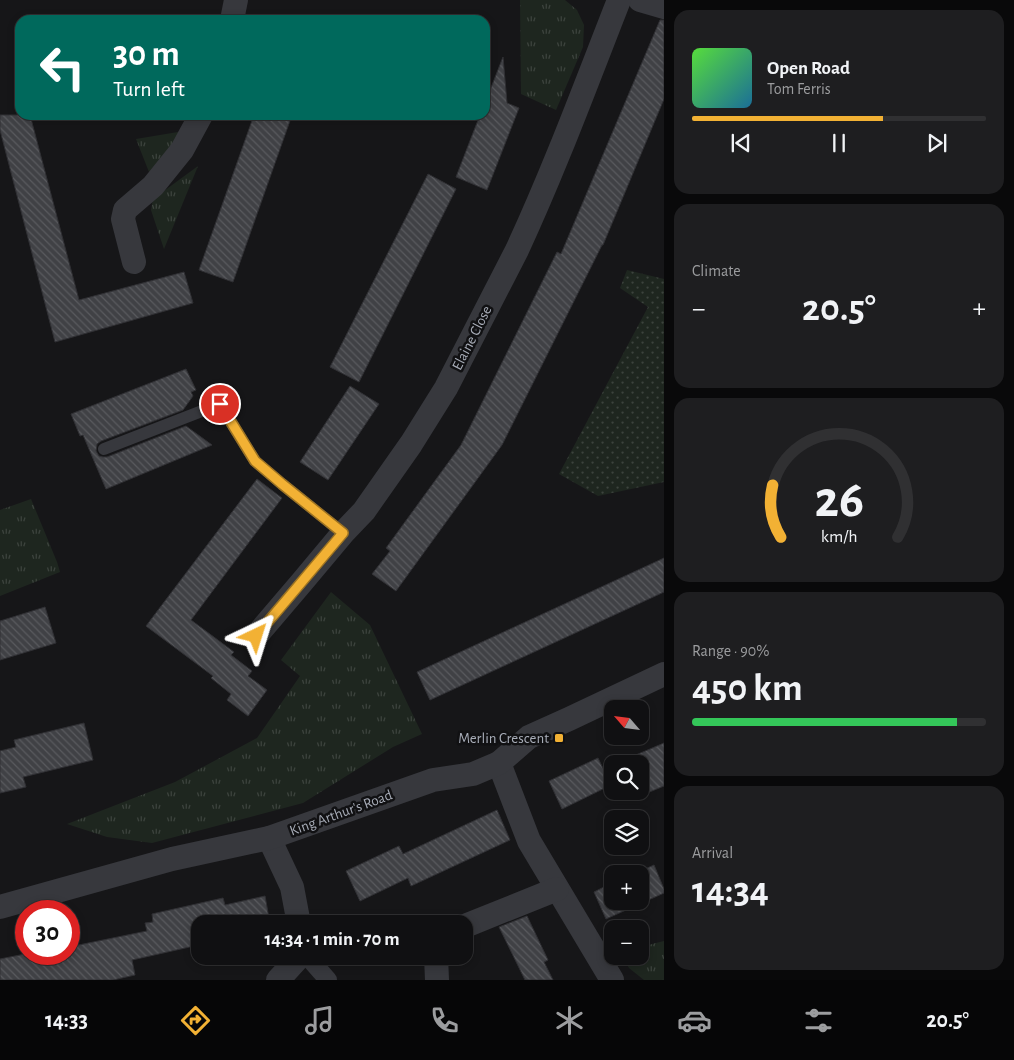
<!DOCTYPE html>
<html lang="en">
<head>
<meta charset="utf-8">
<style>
	:root { --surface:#101012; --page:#1e1e20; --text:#f1f3f6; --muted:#9c9d9f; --line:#303032; --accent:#f2b134 }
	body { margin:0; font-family:"Alegreya Sans",sans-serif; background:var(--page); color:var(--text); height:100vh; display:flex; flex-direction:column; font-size:19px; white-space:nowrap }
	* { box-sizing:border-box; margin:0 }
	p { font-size:16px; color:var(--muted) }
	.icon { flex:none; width:28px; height:28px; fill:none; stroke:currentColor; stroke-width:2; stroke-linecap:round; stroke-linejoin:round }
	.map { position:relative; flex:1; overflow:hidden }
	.side { display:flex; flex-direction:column; gap:10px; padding:10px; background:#09090a; width:350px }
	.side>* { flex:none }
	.guide { position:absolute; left:15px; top:15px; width:475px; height:105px; border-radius:15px; box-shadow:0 2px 8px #0003,0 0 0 1px var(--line); background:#00695c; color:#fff; overflow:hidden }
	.needle { width:32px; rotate:298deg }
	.buttons { position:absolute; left:604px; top:700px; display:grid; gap:10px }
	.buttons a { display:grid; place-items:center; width:45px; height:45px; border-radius:10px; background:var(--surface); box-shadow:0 2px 8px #0003,0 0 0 1px var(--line); font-size:25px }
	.speed { position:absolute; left:15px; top:900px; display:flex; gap:10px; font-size:25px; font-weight:700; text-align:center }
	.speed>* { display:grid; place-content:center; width:65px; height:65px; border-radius:50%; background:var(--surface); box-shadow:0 2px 8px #0003,0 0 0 1px var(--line); line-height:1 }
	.speed .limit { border:8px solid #d22; background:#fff; color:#111 }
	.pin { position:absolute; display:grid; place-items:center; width:42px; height:42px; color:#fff; margin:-21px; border:2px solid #fff; border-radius:50%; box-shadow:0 1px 5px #0007 }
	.me { position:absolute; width:55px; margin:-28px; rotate:41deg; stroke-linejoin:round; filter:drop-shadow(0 0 4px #0008) }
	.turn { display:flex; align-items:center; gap:18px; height:105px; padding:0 15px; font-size:22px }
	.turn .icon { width:65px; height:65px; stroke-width:2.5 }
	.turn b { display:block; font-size:35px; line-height:42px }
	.big { font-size:38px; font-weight:700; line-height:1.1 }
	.side .tile { flex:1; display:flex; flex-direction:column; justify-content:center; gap:8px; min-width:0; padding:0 18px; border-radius:15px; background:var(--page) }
	.side .dial { align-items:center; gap:0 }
	.dial svg { height:130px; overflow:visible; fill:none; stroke:var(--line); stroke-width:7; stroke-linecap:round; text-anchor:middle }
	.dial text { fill:var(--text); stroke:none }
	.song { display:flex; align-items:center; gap:15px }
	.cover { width:60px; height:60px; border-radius:8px; background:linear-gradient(135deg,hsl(110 70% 55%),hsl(200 70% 35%)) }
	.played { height:5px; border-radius:2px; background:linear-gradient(90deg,var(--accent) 65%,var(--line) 65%) }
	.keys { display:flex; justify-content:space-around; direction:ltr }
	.heat { display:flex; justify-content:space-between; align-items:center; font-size:28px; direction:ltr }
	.charge { height:8px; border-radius:4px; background:linear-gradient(90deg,#34c759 90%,var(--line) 0) }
	.trip { position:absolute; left:191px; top:915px; width:282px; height:50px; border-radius:15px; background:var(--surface); box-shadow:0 2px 8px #0003,0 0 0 1px var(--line); font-weight:700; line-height:50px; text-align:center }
	.menu { display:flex; height:80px; justify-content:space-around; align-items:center; background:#060607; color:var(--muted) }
	.menu .icon { width:35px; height:35px }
	.menu .selected { color:var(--accent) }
	.menu b { font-size:22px; color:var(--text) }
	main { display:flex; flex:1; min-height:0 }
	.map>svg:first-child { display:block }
	.grass { fill:url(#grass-tufts) }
	.park { fill:url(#park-dots) }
	.building { fill:url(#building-back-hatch); stroke:#303034 }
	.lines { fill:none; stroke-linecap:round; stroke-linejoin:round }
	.service { stroke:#37383d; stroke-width:12 }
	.pedestrian { stroke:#37383d; stroke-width:18 }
	.minor { stroke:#37383d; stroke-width:24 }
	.route-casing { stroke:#9d7322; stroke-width:12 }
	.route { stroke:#f2b134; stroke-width:9 }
	.poi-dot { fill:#f2b134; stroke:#111113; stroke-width:2 }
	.labels { text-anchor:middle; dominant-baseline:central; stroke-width:5; stroke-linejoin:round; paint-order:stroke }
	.street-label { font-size:15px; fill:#a8adb8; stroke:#111113 }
	.poi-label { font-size:15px; fill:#a8adb8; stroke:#111113; text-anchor:end }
</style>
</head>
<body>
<main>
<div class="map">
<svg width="664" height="980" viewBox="0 0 664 980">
	<defs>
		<pattern id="grass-tufts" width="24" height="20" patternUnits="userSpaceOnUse" patternTransform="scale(1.25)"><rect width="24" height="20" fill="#1e261f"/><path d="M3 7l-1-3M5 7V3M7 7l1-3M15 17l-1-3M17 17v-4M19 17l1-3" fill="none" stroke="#3c433d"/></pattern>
		<pattern id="park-dots" width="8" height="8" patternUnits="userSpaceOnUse" patternTransform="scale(1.25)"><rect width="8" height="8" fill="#1e261f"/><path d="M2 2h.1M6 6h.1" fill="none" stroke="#3c433d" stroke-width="1.8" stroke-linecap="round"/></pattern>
		<pattern id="building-back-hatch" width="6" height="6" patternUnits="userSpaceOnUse" patternTransform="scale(1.25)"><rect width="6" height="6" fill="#404145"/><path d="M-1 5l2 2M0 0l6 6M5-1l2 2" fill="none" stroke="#595a5e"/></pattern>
	</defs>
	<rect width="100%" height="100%" fill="#161618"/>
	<g class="grass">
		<polygon points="520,0 565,0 577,10 584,25 583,47 556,110 521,94"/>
		<polygon points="178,132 177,140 149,172 136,139"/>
		<polygon points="198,166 164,249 151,210 153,199"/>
		<polygon points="31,499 57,562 60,572 0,596 0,510"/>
		<polygon points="331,592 370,625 422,734 393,747 303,803 152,843 107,837 67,824 175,782 257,738 300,676 281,660"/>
		<polygon points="664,941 664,980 644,980 629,968 622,956 640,956 640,948 652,944"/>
	</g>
	<polygon class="park" points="627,270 664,279 664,482 598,496 559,474 648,307 620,288"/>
	<g class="building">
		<polygon points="660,20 664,20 664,99 603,245 602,245 502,445 396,591 372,574 390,551 386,548 461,445 557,252 561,254"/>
		<polygon points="503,57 507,103 519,108 487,190 456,177 480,115 485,115 485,103"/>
		<polygon points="0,115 30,115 79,300 184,272 193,303 55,342 0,130"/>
		<polygon points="254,115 292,115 233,282 199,270"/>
		<polygon points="428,174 456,189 359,382 330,367"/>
		<polygon points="186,369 196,390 191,392 193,396 183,410 101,441 97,444 96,451 99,456 103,457 107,457 186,426 212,445 106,489 83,435 80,436 71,414"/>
		<polygon points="350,386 379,404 328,480 300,462"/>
		<polygon points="257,479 282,498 191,620 234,652 231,655 252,671 248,676 267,690 248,716 227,700 231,694 211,678 213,676 146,626"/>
		<polygon points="664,558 664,592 430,700 417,672"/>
		<polygon points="45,607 56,643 0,660 0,621"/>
		<polygon points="84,723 93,760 23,777 26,787 0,793 0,751 16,747 14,740"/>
		<polygon points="664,743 664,786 630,800 627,791 640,791 640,764 618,764 617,763"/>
		<polygon points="598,758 611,785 562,809 549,781"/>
		<polygon points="497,810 510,840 411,886 408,878 360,901 346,871 399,846 403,854"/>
		<polygon points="654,865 664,889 664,893 606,919 594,892 612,883 612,901 640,901 640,874 634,874"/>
		<polygon points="265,896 270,924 200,924 200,940 193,942 194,946 132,960 135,975 113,980 0,980 0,959 25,954 69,954 69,947 147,931 145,923 153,922 152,914 223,898 225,905"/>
		<polygon points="527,916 548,960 544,962 553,980 525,980 499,927"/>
	</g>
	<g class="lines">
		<polyline class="service" points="104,449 220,404 255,461 282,484 343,533"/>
		<polyline class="pedestrian" points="307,956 328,980"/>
		<g class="minor">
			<polyline points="640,0 664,7"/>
			<polyline points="232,20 236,0"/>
			<polyline points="134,262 123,219 125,210 153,186 182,150 201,115"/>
			<path d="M256,636L302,582L343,533L364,511L411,444L446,388L517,250C555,168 586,84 619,0"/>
			<polyline points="499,763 529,841 612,980"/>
			<polyline points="269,838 292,887 299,924"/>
			<polyline points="0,907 172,859 269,838 433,780 473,774 499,763 529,737 569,719 664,674"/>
			<polyline points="465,926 557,889"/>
			<polyline points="436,956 437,980"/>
			<polyline points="278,980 300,956"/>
		</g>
	</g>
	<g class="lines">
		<g class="route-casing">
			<polyline id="route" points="220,404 255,461 282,484 343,533 256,636"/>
		</g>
		<use href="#route" class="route"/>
	</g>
	<rect class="poi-dot" x="554" y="733" width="10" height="10" rx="2.5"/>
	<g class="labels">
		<g class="street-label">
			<text transform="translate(472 338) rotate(-63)">Elaine Close</text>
			<text transform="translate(341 813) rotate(-20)">King Arthur's Road</text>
		</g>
		<g class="poi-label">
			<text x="549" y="738">Merlin Crescent</text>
		</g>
	</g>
</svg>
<div class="buttons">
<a><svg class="needle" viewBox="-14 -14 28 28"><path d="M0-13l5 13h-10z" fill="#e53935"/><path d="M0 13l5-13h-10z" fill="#9c9d9f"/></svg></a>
<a><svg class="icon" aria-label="search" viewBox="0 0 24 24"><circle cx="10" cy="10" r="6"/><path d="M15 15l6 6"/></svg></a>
<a><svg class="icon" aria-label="layers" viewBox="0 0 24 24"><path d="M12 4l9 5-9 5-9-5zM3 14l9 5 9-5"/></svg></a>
<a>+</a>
<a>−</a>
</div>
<div class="speed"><div class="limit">30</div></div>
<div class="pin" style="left:220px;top:404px;background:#d93025"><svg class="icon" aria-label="arrive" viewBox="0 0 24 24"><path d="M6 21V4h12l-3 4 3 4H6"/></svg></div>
<svg class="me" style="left:256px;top:636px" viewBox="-20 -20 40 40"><path d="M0-17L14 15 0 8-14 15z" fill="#f2b134" stroke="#fff" stroke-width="4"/></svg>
<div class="trip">14:34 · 1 min · 70 m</div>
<div class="guide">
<div class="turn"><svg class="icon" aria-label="left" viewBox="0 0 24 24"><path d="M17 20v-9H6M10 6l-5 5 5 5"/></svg><div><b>30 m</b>Turn left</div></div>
</div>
</div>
<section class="side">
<div class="tile">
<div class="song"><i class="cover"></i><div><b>Open Road</b><p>Tom Ferris</p></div></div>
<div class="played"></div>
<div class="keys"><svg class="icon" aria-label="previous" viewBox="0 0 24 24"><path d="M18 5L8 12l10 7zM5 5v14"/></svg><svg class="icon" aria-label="pause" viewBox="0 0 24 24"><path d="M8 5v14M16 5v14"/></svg><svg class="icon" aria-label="next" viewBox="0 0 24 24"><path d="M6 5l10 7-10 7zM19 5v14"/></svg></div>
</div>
<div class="tile"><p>Climate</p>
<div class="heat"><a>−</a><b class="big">20.5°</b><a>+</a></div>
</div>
<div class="tile dial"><svg viewBox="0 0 100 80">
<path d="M14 69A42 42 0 1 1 86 69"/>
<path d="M14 69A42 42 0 0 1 9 37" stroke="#f2b134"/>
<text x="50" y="56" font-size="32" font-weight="700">26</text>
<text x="50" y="72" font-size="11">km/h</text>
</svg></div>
<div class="tile"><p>Range · 90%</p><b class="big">450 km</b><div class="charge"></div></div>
<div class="tile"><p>Arrival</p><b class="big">14:34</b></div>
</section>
</main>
<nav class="menu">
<b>14:33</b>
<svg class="icon selected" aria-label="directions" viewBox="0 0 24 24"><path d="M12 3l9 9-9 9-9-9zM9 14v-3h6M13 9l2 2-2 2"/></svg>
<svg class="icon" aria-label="music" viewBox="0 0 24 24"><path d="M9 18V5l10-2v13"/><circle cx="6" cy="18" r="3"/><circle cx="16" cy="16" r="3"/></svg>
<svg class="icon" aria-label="phone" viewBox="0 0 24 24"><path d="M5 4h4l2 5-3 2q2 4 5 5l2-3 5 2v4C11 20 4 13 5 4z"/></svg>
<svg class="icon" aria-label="climate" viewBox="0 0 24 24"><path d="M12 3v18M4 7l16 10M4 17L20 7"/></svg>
<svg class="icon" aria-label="car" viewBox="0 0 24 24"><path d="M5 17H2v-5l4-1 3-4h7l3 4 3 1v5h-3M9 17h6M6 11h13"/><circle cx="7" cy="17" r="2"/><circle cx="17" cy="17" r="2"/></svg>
<svg class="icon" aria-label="filters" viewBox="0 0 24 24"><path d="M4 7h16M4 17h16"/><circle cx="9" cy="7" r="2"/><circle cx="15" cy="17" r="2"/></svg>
<b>20.5°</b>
</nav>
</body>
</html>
